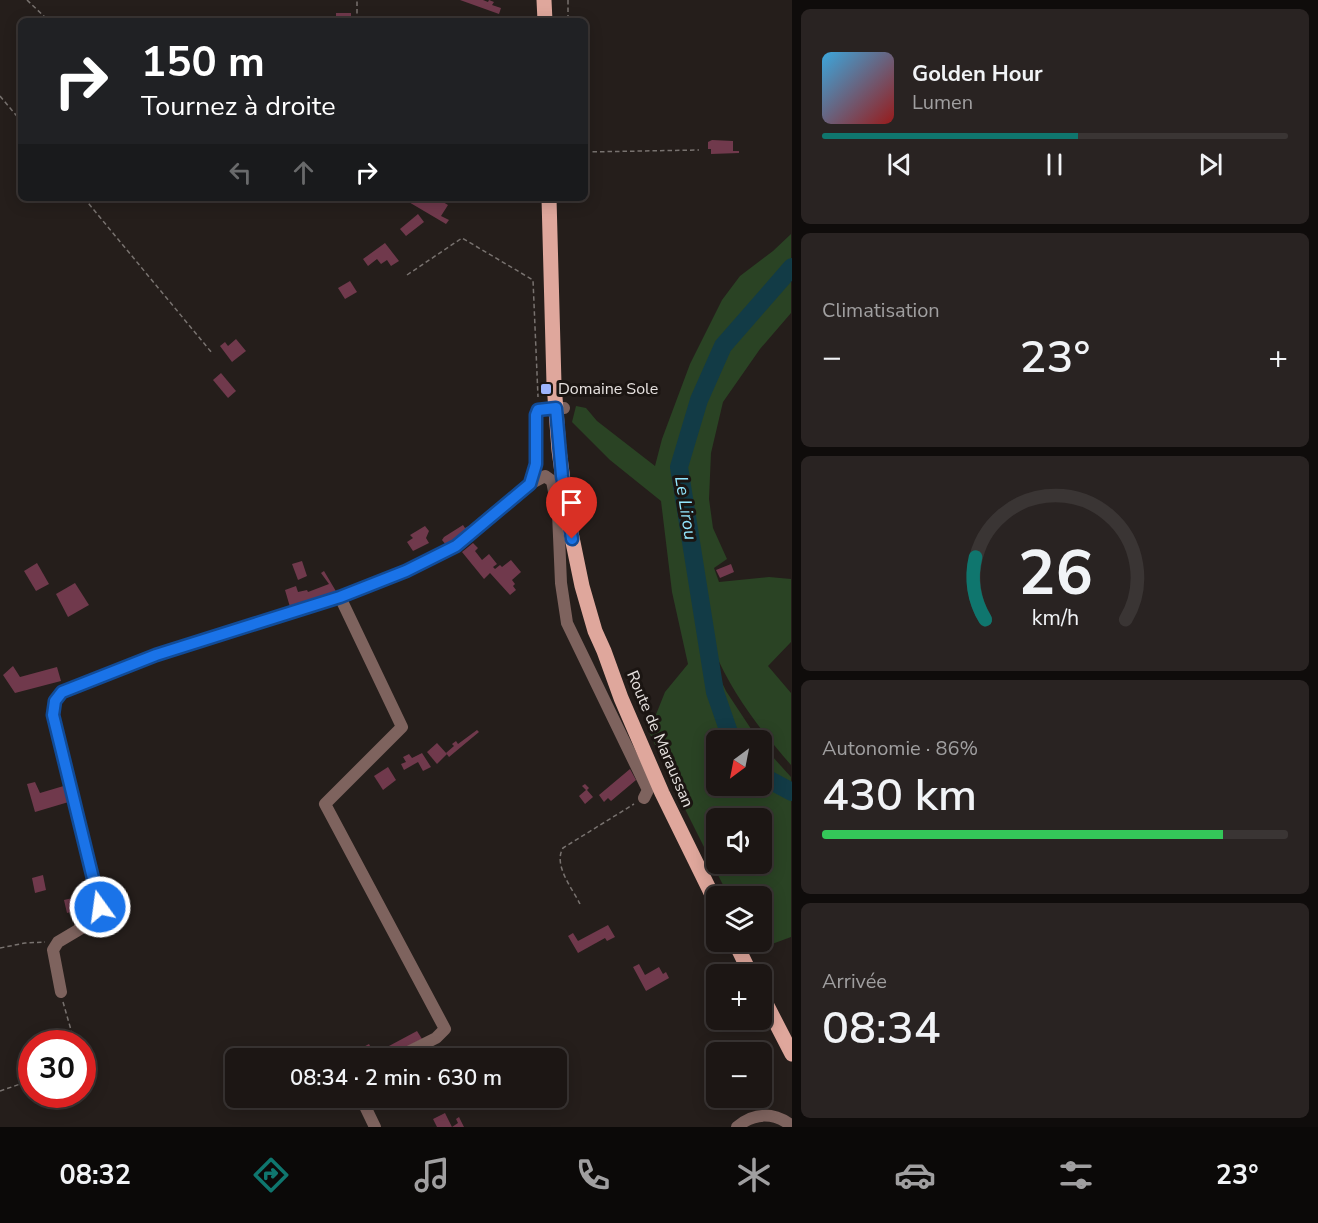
<!DOCTYPE html>
<html lang="fr">
<head>
<meta charset="utf-8">
<style>
	:root { --surface:#1c1614; --page:#292322; --text:#f1f3f6; --muted:#a09fa0; --line:#3a3534; --accent:#0f766e }
	body { margin:0; font-family:"Nunito Sans",sans-serif; background:var(--page); color:var(--text); height:100vh; display:flex; flex-direction:column; font-size:22px; white-space:nowrap }
	* { box-sizing:border-box; margin:0 }
	p { font-size:20px; color:var(--muted) }
	.icon { flex:none; width:33px; height:33px; fill:none; stroke:currentColor; stroke-width:2; stroke-linecap:round; stroke-linejoin:round }
	.map { position:relative; flex:1; overflow:hidden }
	.panel { display:flex; flex-direction:column; gap:9px; padding:9px; background:#0f0c0b; width:526px }
	.panel>* { flex:none }
	.top-card { position:absolute; left:18px; top:18px; width:570px; height:183px; border-radius:9px; box-shadow:0 3px 15px #0003,0 0 0 2px var(--line); background:#202124; color:#fff; overflow:hidden }
	.needle { width:39px; rotate:212deg }
	.buttons { position:absolute; left:706px; top:730px; display:grid; gap:12px }
	.buttons a { display:grid; place-items:center; width:66px; height:66px; border-radius:9px; background:var(--surface); box-shadow:0 3px 15px #0003,0 0 0 2px var(--line); font-size:30px }
	.speed { position:absolute; left:18px; top:1030px; display:flex; gap:12px; font-size:30px; font-weight:700; text-align:center }
	.speed>* { display:grid; place-content:center; width:78px; height:78px; border-radius:50%; background:var(--surface); box-shadow:0 3px 15px #0003,0 0 0 2px var(--line); line-height:1 }
	.speed .limit { border:9px solid #d22; background:#fff; color:#111 }
	.pin { position:absolute; display:grid; place-items:center; width:51px; height:51px; color:#fff; margin:-62px -26px; border-radius:50% 50% 50% 0; rotate:-45deg; box-shadow:0 0 6px #0007 }
	.pin .icon { rotate:45deg }
	.me { position:absolute; width:66px; margin:-33px; rotate:346deg; stroke-linejoin:round; filter:drop-shadow(0 0 4px #0008) }
	.turn { display:flex; align-items:center; gap:21px; height:126px; padding:0 24px; font-size:27px }
	.turn .icon { width:78px; height:78px; stroke-width:2.5 }
	.turn b { display:block; font-size:42px; line-height:51px }
	.lanes { display:flex; align-items:center; height:57px; padding:0 24px; background:#0003; justify-content:center; gap:30px; direction:ltr }
	.lanes .off { opacity:.35 }
	.big { font-size:45px; font-weight:600; line-height:1.1 }
	.panel .widget { flex:1; display:flex; flex-direction:column; justify-content:center; gap:9px; min-width:0; padding:0 21px; border-radius:9px; background:var(--page) }
	.panel .dial { align-items:center; gap:0 }
	.dial svg { height:156px; overflow:visible; fill:none; stroke:var(--line); stroke-width:7; stroke-linecap:round; text-anchor:middle }
	.dial text { fill:var(--text); stroke:none }
	.song { display:flex; align-items:center; gap:18px }
	.cover { width:72px; height:72px; border-radius:9px; background:linear-gradient(135deg,hsl(200 70% 55%),hsl(0 70% 35%)) }
	.played { height:6px; border-radius:3px; background:linear-gradient(90deg,var(--accent) 55%,var(--line) 55%) }
	.keys { display:flex; justify-content:space-around; direction:ltr }
	.heat { display:flex; justify-content:space-between; align-items:center; font-size:33px; direction:ltr }
	.charge { height:9px; border-radius:4px; background:linear-gradient(90deg,#34c759 86%,var(--line) 0) }
	.trip { position:absolute; left:225px; top:1048px; width:342px; height:60px; border-radius:9px; background:var(--surface); box-shadow:0 3px 15px #0003,0 0 0 2px var(--line); font-weight:600; line-height:60px; text-align:center }
	.tabs { display:flex; height:96px; justify-content:space-around; align-items:center; background:#0b0908; color:var(--muted) }
	.tabs .icon { width:42px; height:42px }
	.tabs .active { color:var(--accent) }
	.tabs b { font-size:27px; color:var(--text) }
	main { display:flex; flex:1; min-height:0 }
	.map>svg:first-child { display:block }
	.green { fill:#2a4324; fill-rule:evenodd }
	.lines { fill:none; stroke-linecap:round; stroke-linejoin:round }
	.river { stroke:#123b46; stroke-width:18 }
	.building { fill:#70394c }
	.path { stroke:#78726f; stroke-width:1.5; stroke-dasharray:4.5 3; stroke-linecap:butt }
	.minor { stroke:#7e635e; stroke-width:12 }
	.major { stroke:#dfa79c; stroke-width:15 }
	.route-casing { stroke:#114b97; stroke-width:15 }
	.route { stroke:#1a73e8; stroke-width:10 }
	.poi-dot { fill:#9db4fd; stroke:#1b1512; stroke-width:2 }
	.labels { text-anchor:middle; dominant-baseline:central; stroke-width:6; stroke-linejoin:round; paint-order:stroke }
	.poi-label { font-size:16px; fill:#e7e2e0; stroke:#1b1512; text-anchor:start }
	.street-label { font-size:16px; fill:#e7e2e0; stroke:#1b1512 }
	.water-label { font-size:18px; font-style:italic; fill:#92e6fe; stroke:#1b1512 }
</style>
</head>
<body>
<main>
<div class="map">
<svg width="792" height="1127" viewBox="0 0 792 1127">
	<rect width="100%" height="100%" fill="#251e1b"/>
	<path class="green" d="M791,234V313L760,349L723,402L711,453L709,499L713,528L727,559L714,568L719,582L769,577L791,579V642L768,666L791,693V765C761,731 731,692 714,650L680,474L676,475L704,644L726,691L759,741H717V786H762V745L791,777V937L756,950L752,942H762V897H729L682,803L649,732L665,692L688,664L672,592L661,501L610,460L572,422L576,406L586,408L597,421L655,466L662,439L690,364L722,300L740,276L773,251ZM717,819H762V864H717Z"/>
	<g class="lines">
		<g class="river">
			<polyline points="732,741 715,692 679,467 699,400 723,346 792,267"/>
			<polyline points="762,776 792,792"/>
		</g>
	</g>
	<g class="building">
		<polygon points="460,0 483,0 488,2 489,0 494,2 492,5 501,8 499,14"/>
		<rect x="336" y="13" width="15" height="8"/>
		<polygon points="712,140 733,141 733,151 739,151 739,153 711,154 711,149 708,149 708,142"/>
		<polygon points="402,198 427,198 433,202 433,198 443,198 443,202 448,205 441,216 449,220 446,224"/>
		<polygon points="418,214 424,222 406,236 400,229"/>
		<polygon points="385,243 399,261 391,266 387,260 381,264 377,259 368,266 363,259"/>
		<polygon points="350,281 357,292 345,299 338,288"/>
		<polygon points="236,339 246,351 232,362 220,346 225,342 228,346"/>
		<polygon points="221,373 236,391 228,398 213,380"/>
		<polygon points="463,525 465,528 469,526 471,529 446,545 442,540 444,537"/>
		<polygon points="425,526 429,531 426,538 429,543 413,551 407,542 413,538 410,535"/>
		<polygon points="473,543 478,548 475,551 482,560 489,554 497,564 493,567 495,569 500,565 502,567 511,560 521,572 512,580 515,584 513,586 516,590 510,595 490,573 484,579 462,552"/>
		<polygon points="302,561 307,576 298,580 292,564"/>
		<polygon points="37,563 49,584 36,591 24,571"/>
		<polygon points="731,564 734,572 720,578 716,570"/>
		<polygon points="324,571 337,593 290,607 285,590 296,586 298,592 307,590 308,592 329,584 321,573"/>
		<polygon points="75,583 89,605 68,617 56,594"/>
		<polygon points="13,666 20,677 57,667 61,681 15,693 3,675"/>
		<polygon points="477,730 479,732 449,757 446,753 454,746 452,744 456,741 458,744"/>
		<polygon points="437,743 447,754 437,764 427,752"/>
		<polygon points="422,753 431,767 423,771 418,762 404,770 401,764 406,762 403,757 409,754 412,758"/>
		<polygon points="388,767 396,780 383,790 374,776"/>
		<polygon points="630,769 636,780 611,801 608,798 604,802 599,795"/>
		<polygon points="35,782 40,793 67,785 72,801 35,812 27,784"/>
		<polygon points="585,784 589,788 587,790 593,797 585,804 579,796 586,790 582,786"/>
		<polygon points="43,875 46,890 35,893 32,878"/>
		<polygon points="89,894 90,898 95,897 97,905 67,913 64,900"/>
		<polygon points="608,925 615,937 607,941 605,938 578,953 568,936 573,933 578,941"/>
		<polygon points="639,964 645,975 659,967 663,974 666,972 669,978 646,991 633,967"/>
		<polygon points="417,1031 422,1039 384,1059 361,1059 356,1051 369,1044 374,1054"/>
		<polygon points="445,1113 452,1127 458,1123 456,1119 459,1117 464,1127 437,1127 433,1119"/>
	</g>
	<g class="lines">
		<g class="path">
			<polyline points="27,0 49,21"/>
			<polyline points="568,0 568,21"/>
			<polyline points="357,21 357,0"/>
			<polyline points="0,96 21,121"/>
			<polyline points="585,152 699,150"/>
			<polyline points="84,198 212,353"/>
			<polyline points="407,275 462,238 533,280 538,397"/>
			<path d="M580,904C572,888 553,865 563,848L634,804"/>
			<polyline points="0,948 25,943 45,942"/>
			<polyline points="63,1002 75,1044"/>
			<polyline points="0,1091 32,1080"/>
		</g>
		<g class="minor">
			<polyline points="530,484 545,476 552,481 558,513 561,583 567,623 645,784 648,790 644,798"/>
			<polyline points="340,597 402,727 325,804 445,1029 436,1038 394,1059"/>
			<polyline points="61,992 53,950 58,942 95,920 100,907 53,715 55,701 62,692 156,655 340,597 406,571 456,546 530,484 536,464 536,415 538,410 564,408"/>
			<polyline points="361,1098 375,1127"/>
			<path d="M737,1127C754,1112 774,1112 792,1126"/>
		</g>
		<g class="major">
			<polyline points="544,0 545,21"/>
			<polyline points="549,198 554,384 559,450 568,518 582,586 595,631 604,651 621,698 662,793 717,905"/>
			<polyline points="735,942 751,975"/>
			<polyline points="762,996 792,1054"/>
		</g>
	</g>
	<g class="lines">
		<g class="route-casing">
			<polyline id="route" points="100,907 53,715 55,701 62,692 156,655 340,597 406,571 456,546 530,484 536,464 536,415 538,410 556,408 562,476 572,539"/>
		</g>
		<use href="#route" class="route"/>
	</g>
	<rect class="poi-dot" x="540" y="383" width="12" height="12" rx="3"/>
	<g class="labels">
		<g class="poi-label">
			<text x="558" y="389">Domaine Sole</text>
		</g>
		<g class="street-label">
			<text transform="translate(660 739) rotate(67)">Route de Maraussan</text>
		</g>
		<g class="water-label">
			<text transform="translate(686 508) rotate(81)">Le Lirou</text>
		</g>
	</g>
</svg>
<div class="buttons">
<a><svg class="needle" viewBox="-14 -14 28 28"><path d="M0-13l5 13h-10z" fill="#e53935"/><path d="M0 13l5-13h-10z" fill="#a09fa0"/></svg></a>
<a><svg class="icon" aria-label="sound" viewBox="0 0 24 24"><path d="M4 9h4l5-4v14l-5-4H4zM17 9q2 3 0 6"/></svg></a>
<a><svg class="icon" aria-label="layers" viewBox="0 0 24 24"><path d="M12 4l9 5-9 5-9-5zM3 14l9 5 9-5"/></svg></a>
<a>+</a>
<a>−</a>
</div>
<div class="speed"><div class="limit">30</div></div>
<div class="pin" style="left:572px;top:539px;background:#d93025"><svg class="icon" aria-label="arrive" viewBox="0 0 24 24"><path d="M6 21V4h12l-3 4 3 4H6"/></svg></div>
<svg class="me" style="left:100px;top:907px" viewBox="-20 -20 40 40"><circle r="17" fill="#1a73e8" stroke="#fff" stroke-width="3"/><path d="M0-11L8 9 0 5-8 9z" fill="#fff"/></svg>
<div class="trip">08:34 · 2 min · 630 m</div>
<div class="top-card">
<div class="turn"><svg class="icon" aria-label="right" viewBox="0 0 24 24"><path d="M7 20v-9h11M14 6l5 5-5 5"/></svg><div><b>150 m</b>Tournez à droite</div></div>
<div class="lanes"><svg class="icon off" aria-label="left" viewBox="0 0 24 24"><path d="M17 20v-9H6M10 6l-5 5 5 5"/></svg><svg class="icon off" aria-label="ahead" viewBox="0 0 24 24"><path d="M12 20V5M6 11l6-6 6 6"/></svg><svg class="icon" aria-label="right" viewBox="0 0 24 24"><path d="M7 20v-9h11M14 6l5 5-5 5"/></svg></div>
</div>
</div>
<section class="panel">
<div class="widget">
<div class="song"><i class="cover"></i><div><b>Golden Hour</b><p>Lumen</p></div></div>
<div class="played"></div>
<div class="keys"><svg class="icon" aria-label="previous" viewBox="0 0 24 24"><path d="M18 5L8 12l10 7zM5 5v14"/></svg><svg class="icon" aria-label="pause" viewBox="0 0 24 24"><path d="M8 5v14M16 5v14"/></svg><svg class="icon" aria-label="next" viewBox="0 0 24 24"><path d="M6 5l10 7-10 7zM19 5v14"/></svg></div>
</div>
<div class="widget"><p>Climatisation</p>
<div class="heat"><a>−</a><b class="big">23°</b><a>+</a></div>
</div>
<div class="widget dial"><svg viewBox="0 0 100 80">
<path d="M14 69A42 42 0 1 1 86 69"/>
<path d="M14 69A42 42 0 0 1 9 37" stroke="#0f766e"/>
<text x="50" y="56" font-size="32" font-weight="700">26</text>
<text x="50" y="72" font-size="11">km/h</text>
</svg></div>
<div class="widget"><p>Autonomie · 86%</p><b class="big">430 km</b><div class="charge"></div></div>
<div class="widget"><p>Arrivée</p><b class="big">08:34</b></div>
</section>
</main>
<nav class="tabs">
<b>08:32</b>
<svg class="icon active" aria-label="directions" viewBox="0 0 24 24"><path d="M12 3l9 9-9 9-9-9zM9 14v-3h6M13 9l2 2-2 2"/></svg>
<svg class="icon" aria-label="music" viewBox="0 0 24 24"><path d="M9 18V5l10-2v13"/><circle cx="6" cy="18" r="3"/><circle cx="16" cy="16" r="3"/></svg>
<svg class="icon" aria-label="phone" viewBox="0 0 24 24"><path d="M5 4h4l2 5-3 2q2 4 5 5l2-3 5 2v4C11 20 4 13 5 4z"/></svg>
<svg class="icon" aria-label="climate" viewBox="0 0 24 24"><path d="M12 3v18M4 7l16 10M4 17L20 7"/></svg>
<svg class="icon" aria-label="car" viewBox="0 0 24 24"><path d="M5 17H2v-5l4-1 3-4h7l3 4 3 1v5h-3M9 17h6M6 11h13"/><circle cx="7" cy="17" r="2"/><circle cx="17" cy="17" r="2"/></svg>
<svg class="icon" aria-label="filters" viewBox="0 0 24 24"><path d="M4 7h16M4 17h16"/><circle cx="9" cy="7" r="2"/><circle cx="15" cy="17" r="2"/></svg>
<b>23°</b>
</nav>
</body>
</html>
